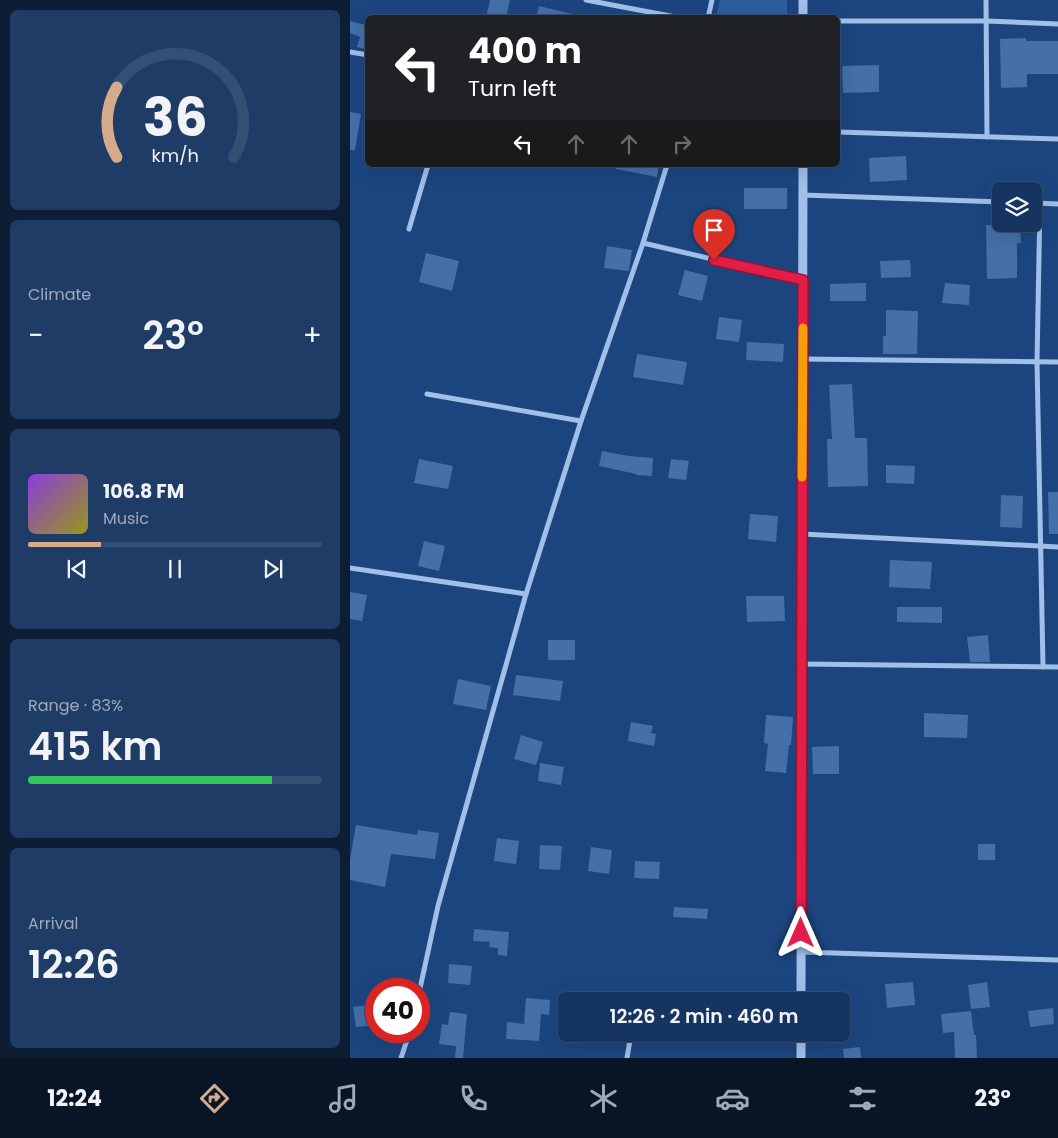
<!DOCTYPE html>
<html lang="en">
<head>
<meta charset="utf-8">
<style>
	:root { --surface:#15345f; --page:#1e3c65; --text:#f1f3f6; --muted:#9daabd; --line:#344f74; --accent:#d6ab8b }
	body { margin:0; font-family:Poppins,sans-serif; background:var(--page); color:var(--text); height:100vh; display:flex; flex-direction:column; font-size:19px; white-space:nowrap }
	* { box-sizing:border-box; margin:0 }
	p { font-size:16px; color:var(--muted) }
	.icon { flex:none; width:28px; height:28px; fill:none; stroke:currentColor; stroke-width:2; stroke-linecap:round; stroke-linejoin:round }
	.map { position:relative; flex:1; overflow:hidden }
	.side { display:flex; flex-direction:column; gap:10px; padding:10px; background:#0c1d34; width:350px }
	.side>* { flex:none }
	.hud { position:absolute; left:15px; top:15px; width:475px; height:152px; border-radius:8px; box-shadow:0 5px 20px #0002,0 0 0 1px var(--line); background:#202124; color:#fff; overflow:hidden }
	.controls { position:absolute; left:642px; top:182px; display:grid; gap:10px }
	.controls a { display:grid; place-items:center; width:50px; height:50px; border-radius:8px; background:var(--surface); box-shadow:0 5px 20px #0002,0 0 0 1px var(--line); font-size:25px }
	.speed { position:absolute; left:15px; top:978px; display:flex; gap:10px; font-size:25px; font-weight:700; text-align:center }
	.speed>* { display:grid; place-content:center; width:65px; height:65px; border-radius:50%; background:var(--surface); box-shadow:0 5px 20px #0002,0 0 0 1px var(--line); line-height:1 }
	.speed .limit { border:8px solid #d22; background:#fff; color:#111 }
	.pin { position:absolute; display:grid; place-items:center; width:42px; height:42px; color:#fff; margin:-51px -21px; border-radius:50% 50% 50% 0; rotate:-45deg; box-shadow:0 0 5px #0007 }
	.pin .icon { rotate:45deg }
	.me { position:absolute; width:55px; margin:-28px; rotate:0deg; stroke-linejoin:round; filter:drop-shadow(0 0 4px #0008) }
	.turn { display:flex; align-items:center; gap:18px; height:105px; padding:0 20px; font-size:22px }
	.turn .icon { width:65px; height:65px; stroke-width:2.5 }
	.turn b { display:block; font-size:35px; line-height:42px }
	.lanes { display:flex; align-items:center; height:48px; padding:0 20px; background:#0003; justify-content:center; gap:25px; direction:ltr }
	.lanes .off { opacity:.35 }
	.big { font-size:38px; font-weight:600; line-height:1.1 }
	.side .tile { flex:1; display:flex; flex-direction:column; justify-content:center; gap:8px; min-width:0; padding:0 18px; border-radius:8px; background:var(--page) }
	.side .dial { align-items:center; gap:0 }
	.dial svg { height:130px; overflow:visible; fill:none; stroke:var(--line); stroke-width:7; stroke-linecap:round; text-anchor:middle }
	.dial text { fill:var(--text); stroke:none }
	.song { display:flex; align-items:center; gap:15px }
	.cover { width:60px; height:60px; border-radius:8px; background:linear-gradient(135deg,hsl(270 70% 55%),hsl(60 70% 35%)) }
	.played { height:5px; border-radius:2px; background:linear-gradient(90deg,var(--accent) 25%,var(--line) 25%) }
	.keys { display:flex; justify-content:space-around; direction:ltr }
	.heat { display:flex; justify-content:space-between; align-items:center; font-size:28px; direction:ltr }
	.charge { height:8px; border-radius:4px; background:linear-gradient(90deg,#34c759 83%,var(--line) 0) }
	.trip { position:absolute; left:208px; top:992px; width:292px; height:50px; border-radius:8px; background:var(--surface); box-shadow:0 5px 20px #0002,0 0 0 1px var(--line); font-weight:600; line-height:50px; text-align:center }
	.menu { display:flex; height:80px; justify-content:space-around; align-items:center; background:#081526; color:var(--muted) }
	.menu .icon { width:35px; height:35px }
	.menu .active { color:var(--accent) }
	.menu b { font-size:22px; color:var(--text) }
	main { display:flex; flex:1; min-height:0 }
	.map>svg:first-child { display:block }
	.green { fill:#2f5e9e }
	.building { fill:#446fa9 }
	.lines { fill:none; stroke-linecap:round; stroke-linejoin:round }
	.minor { stroke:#a0bfe9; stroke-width:5 }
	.tertiary { stroke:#a0bfe9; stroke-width:9 }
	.route-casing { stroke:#92132f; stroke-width:12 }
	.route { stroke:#e11d48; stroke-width:9 }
	.slow { stroke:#f59e0b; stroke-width:9 }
</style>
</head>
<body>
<main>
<section class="side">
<div class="tile dial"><svg viewBox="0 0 100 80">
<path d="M14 69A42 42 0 1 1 86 69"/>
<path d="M14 69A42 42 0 0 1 14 26" stroke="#d6ab8b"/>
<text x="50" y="56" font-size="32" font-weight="700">36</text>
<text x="50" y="72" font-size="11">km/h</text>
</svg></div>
<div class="tile"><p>Climate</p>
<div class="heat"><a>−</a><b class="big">23°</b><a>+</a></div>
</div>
<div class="tile">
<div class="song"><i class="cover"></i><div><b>106.8 FM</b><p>Music</p></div></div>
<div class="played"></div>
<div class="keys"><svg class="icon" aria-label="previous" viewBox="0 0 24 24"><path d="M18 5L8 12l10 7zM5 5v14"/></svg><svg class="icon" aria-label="pause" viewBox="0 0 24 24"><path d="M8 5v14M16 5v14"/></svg><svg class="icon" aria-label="next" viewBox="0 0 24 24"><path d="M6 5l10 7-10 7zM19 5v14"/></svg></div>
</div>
<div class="tile"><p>Range · 83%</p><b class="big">415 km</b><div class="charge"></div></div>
<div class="tile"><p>Arrival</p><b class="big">12:26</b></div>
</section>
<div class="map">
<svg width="708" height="1058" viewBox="0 0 708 1058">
	<rect width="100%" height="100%" fill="#1c457f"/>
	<polygon class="green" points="370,0 437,0 437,17 366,17"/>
	<g class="building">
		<polygon points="140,0 160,0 156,18 136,18"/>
		<polygon points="189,6 222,14 222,18 186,18"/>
		<polygon points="17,20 18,20 18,50 7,47 10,37 0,33 0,21 15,25"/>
		<polygon points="676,38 676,41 708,41 708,74 677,74 677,87 651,88 650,39"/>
		<polygon points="529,65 529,92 493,93 492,66"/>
		<polygon points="0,112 11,114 5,150 0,150"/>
		<polygon points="556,156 557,180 520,182 519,158"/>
		<polygon points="266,165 309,165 307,177 266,169"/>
		<rect x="394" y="188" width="43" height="21"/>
		<polygon points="670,224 671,243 667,243 667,278 637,279 636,225"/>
		<polygon points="257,246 282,250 279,271 254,268"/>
		<polygon points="76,253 109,261 102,291 69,282"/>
		<polygon points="560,260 561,277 531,278 530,261"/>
		<polygon points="335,270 358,276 352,301 328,295"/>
		<polygon points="516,283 516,301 480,301 480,284"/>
		<polygon points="595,283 620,285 619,305 592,303"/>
		<polygon points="536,310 568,311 567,354 533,354 533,336 536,336"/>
		<polygon points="369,317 392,320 389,342 366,339"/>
		<polygon points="397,342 434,344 433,362 396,360"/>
		<polygon points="287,354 337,362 333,385 283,377"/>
		<polygon points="502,384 505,438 517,438 518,486 478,487 477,439 482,439 479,385"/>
		<polygon points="252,451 279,456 303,458 302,476 286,475 286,474 249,466"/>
		<polygon points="69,459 103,466 98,489 64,483"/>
		<polygon points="321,459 339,461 336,480 318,478"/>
		<polygon points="536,465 565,466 564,484 536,483"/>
		<polygon points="698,492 708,492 708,534 699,534"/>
		<polygon points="651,495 673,496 672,528 650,527"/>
		<polygon points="400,514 428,516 426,542 398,539"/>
		<polygon points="74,541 95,546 89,571 68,566"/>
		<polygon points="540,560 582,562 580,589 539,587"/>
		<polygon points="0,592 17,595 12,621 0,619"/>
		<polygon points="396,596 434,596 435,621 397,622"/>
		<polygon points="547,607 592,607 592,623 547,622"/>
		<polygon points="638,635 640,662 620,662 617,637"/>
		<rect x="198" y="640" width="27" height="20"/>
		<polygon points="166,675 213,681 210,701 163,695"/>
		<polygon points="108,679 141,686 136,710 103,704"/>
		<polygon points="574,713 618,715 617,738 574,737"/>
		<polygon points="416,715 443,717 441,745 439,745 436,773 415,771 418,744 414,743"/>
		<polygon points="281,722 303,726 301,733 306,734 304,746 278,741"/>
		<polygon points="171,735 193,742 186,765 164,759"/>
		<polygon points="489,746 489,774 463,774 462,747"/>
		<polygon points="190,763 214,767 211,785 188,781"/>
		<polygon points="6,825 67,835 68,830 89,833 85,859 41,854 35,887 0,880 0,860"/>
		<polygon points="147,838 169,841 166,864 144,861"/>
		<rect x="628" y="844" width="17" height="16"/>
		<polygon points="190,845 212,846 210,870 189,869"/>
		<polygon points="241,847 262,850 259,874 238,871"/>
		<polygon points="285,861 310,862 309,879 284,878"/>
		<polygon points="324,907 358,909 357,919 323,917"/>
		<polygon points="124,929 159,932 157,956 148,955 148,948 139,947 140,942 123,941"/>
		<polygon points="99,964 122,966 120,985 98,983"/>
		<polygon points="563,982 565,1005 537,1008 535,984"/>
		<polygon points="637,982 640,1007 621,1009 618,985"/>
		<polygon points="176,998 200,1000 199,1015 191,1014 189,1041 156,1039 157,1022 174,1024"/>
		<polygon points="26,1004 26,1025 6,1027 3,1007"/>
		<polygon points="703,1008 704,1024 680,1027 678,1011"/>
		<polygon points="621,1011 624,1035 626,1035 627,1058 605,1058 604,1032 593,1033 591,1014"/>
		<polygon points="100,1012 117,1014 113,1058 105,1058 106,1046 89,1044 92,1024 98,1025"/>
		<polygon points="510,1047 511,1058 494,1058 493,1049"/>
	</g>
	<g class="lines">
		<g class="minor">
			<polyline points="236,0 331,18"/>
			<polyline points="636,0 637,137"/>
			<polyline points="358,18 362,0"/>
			<polyline points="488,21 637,21 708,24"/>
			<polyline points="0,52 18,55"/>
			<polyline points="488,132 708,139"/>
			<polyline points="453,195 651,202"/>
			<polyline points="684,203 708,204"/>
			<polyline points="690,203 687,362 693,667"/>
			<polyline points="59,229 78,165"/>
			<polyline points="293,243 453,280"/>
			<polyline points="452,359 708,362"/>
			<polyline points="77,394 231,421"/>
			<polyline points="452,534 708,547"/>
			<polyline points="0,568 176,594"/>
			<polyline points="452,664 708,667"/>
			<polyline points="451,952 708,960"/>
			<polyline points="69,993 88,906 176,594 231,421 293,243 317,165"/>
			<polyline points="51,1058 60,1031"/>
			<polyline points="277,1058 281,1034"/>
		</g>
		<g class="tertiary">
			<polyline points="453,0 453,18"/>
			<polyline points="451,1001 453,165"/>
			<polyline points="451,1058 451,1034"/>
		</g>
	</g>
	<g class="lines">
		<g class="route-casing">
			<polyline id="route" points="364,260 453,280 451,933"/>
		</g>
		<use href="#route" class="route"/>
		<polyline class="slow" points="452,477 453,328"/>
	</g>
</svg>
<div class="controls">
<a><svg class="icon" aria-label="layers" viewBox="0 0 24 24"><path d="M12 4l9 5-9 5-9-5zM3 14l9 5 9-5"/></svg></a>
</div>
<div class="speed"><div class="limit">40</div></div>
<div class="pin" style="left:364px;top:260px;background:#d93025"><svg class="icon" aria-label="arrive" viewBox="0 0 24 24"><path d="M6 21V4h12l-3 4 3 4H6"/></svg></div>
<svg class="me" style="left:451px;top:933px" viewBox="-20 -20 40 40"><path d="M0-17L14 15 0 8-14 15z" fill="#e11d48" stroke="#fff" stroke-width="4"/></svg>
<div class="trip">12:26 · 2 min · 460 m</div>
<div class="hud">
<div class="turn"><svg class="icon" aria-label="left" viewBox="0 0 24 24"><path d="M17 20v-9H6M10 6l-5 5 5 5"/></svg><div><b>400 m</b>Turn left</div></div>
<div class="lanes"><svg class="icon" aria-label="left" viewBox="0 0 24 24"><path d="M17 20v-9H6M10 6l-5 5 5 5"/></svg><svg class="icon off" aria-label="ahead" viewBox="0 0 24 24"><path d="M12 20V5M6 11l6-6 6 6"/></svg><svg class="icon off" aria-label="ahead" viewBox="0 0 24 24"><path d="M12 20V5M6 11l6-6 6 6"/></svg><svg class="icon off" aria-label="right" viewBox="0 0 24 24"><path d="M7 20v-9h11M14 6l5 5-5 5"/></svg></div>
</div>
</div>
</main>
<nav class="menu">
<b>12:24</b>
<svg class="icon active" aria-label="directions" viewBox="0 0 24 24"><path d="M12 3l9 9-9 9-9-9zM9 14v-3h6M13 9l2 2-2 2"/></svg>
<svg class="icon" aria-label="music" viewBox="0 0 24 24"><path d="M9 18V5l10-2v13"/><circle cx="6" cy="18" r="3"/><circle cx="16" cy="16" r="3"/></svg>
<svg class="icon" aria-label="phone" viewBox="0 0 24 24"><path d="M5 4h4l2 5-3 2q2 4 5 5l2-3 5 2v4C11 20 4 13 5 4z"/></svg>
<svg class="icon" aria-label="climate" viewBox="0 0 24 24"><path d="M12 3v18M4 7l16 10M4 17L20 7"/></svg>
<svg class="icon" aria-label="car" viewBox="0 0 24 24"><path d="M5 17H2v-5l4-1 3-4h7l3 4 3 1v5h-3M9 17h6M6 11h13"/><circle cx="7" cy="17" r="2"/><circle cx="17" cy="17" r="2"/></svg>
<svg class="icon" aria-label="filters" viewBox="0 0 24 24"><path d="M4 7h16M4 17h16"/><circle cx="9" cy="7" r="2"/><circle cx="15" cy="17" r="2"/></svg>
<b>23°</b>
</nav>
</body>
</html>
